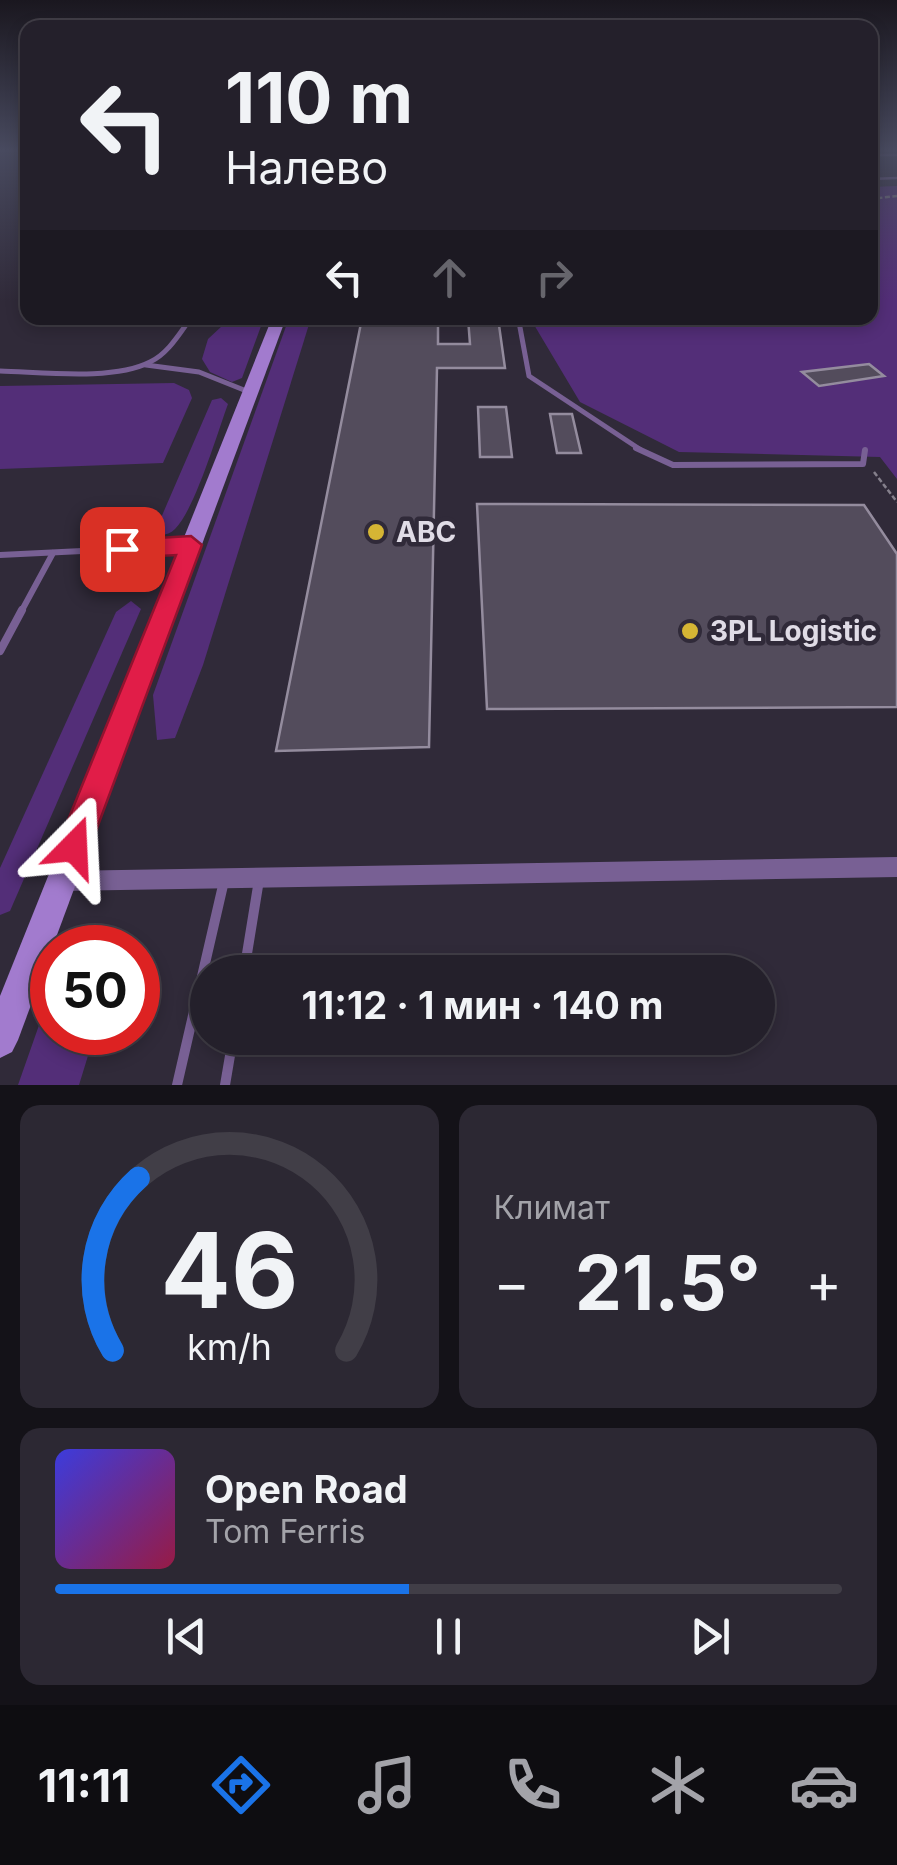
<!DOCTYPE html>
<html lang="ru">
<head>
<meta charset="utf-8">
<style>
	:root { --surface:#24202b; --page:#2c2833; --text:#f1f3f6; --muted:#a3a3a9; --line:#413e47; --accent:#1a73e8 }
	body { margin:0; font-family:Inter,sans-serif; background:var(--page); color:var(--text); height:100vh; display:flex; flex-direction:column; font-size:38px; white-space:nowrap }
	* { box-sizing:border-box; margin:0 }
	p { font-size:32px; color:var(--muted) }
	.icon { flex:none; width:55px; height:55px; fill:none; stroke:currentColor; stroke-width:2; stroke-linecap:round; stroke-linejoin:round }
	.map { position:relative; height:1085px; overflow:hidden }
	.side { display:flex; flex-direction:column; gap:20px; padding:20px; background:#141218; flex:1 }
	.side>* { flex:none }
	.guide { position:absolute; left:20px; top:20px; width:858px; height:305px; border-radius:20px; box-shadow:0 5px 15px #0003,0 0 0 2px var(--line); background:#24202b; color:var(--text); overflow:hidden }
	.speed { position:absolute; left:30px; top:925px; display:flex; gap:20px; font-size:50px; font-weight:700; text-align:center }
	.speed>* { display:grid; place-content:center; width:130px; height:130px; border-radius:50%; background:var(--surface); box-shadow:0 5px 15px #0003,0 0 0 2px var(--line); line-height:1 }
	.speed .limit { border:15px solid #d22; background:#fff; color:#111 }
	.pin { position:absolute; display:grid; place-items:center; width:85px; height:85px; color:#fff; margin:-42px; border-radius:20px; box-shadow:0 5px 15px #0006 }
	.me { position:absolute; width:110px; margin:-55px; rotate:21deg; stroke-linejoin:round; filter:drop-shadow(0 0 8px #0008) }
	.turn { display:flex; align-items:center; gap:35px; height:210px; padding:0 40px; font-size:45px }
	.turn .icon { width:130px; height:130px; stroke-width:2.5 }
	.turn b { display:block; font-size:70px; line-height:85px }
	.lanes { display:flex; align-items:center; height:95px; padding:0 40px; background:#0003; justify-content:center; gap:50px; direction:ltr }
	.lanes .off { opacity:.35 }
	.big { font-size:75px; font-weight:700; line-height:1.1 }
	.side .card { flex:1; display:flex; flex-direction:column; justify-content:center; gap:15px; min-width:0; padding:0 35px; border-radius:20px; background:var(--page) }
	.side .dial { align-items:center; gap:0 }
	.dial svg { height:260px; overflow:visible; fill:none; stroke:var(--line); stroke-width:7; stroke-linecap:round; text-anchor:middle }
	.dial text { fill:var(--text); stroke:none }
	.song { display:flex; align-items:center; gap:30px }
	.cover { width:120px; height:120px; border-radius:15px; background:linear-gradient(135deg,hsl(240 70% 55%),hsl(340 70% 35%)) }
	.played { height:10px; border-radius:5px; background:linear-gradient(90deg,var(--accent) 45%,var(--line) 45%) }
	.keys { display:flex; justify-content:space-around; direction:ltr }
	.heat { display:flex; justify-content:space-between; align-items:center; font-size:55px; direction:ltr }
	.side .tiles { flex:1; display:grid; gap:20px; grid-template-columns:1fr 1fr }
	.card:last-child { grid-column:span 2 }
	.trip { position:absolute; left:190px; top:955px; width:585px; height:100px; border-radius:50px; background:var(--surface); box-shadow:0 5px 15px #0003,0 0 0 2px var(--line); font-weight:700; line-height:100px; text-align:center }
	.menu { display:flex; height:160px; justify-content:space-around; align-items:center; background:#0e0d11; color:var(--muted) }
	.menu .icon { width:70px; height:70px }
	.menu .current { color:var(--accent) }
	.menu b { font-size:45px; color:var(--text) }
	.map>svg:first-child { display:block }
	.green { fill:#532e78 }
	.building { fill:#534c5c; stroke:#948c9e; stroke-width:2.5 }
	.lines { fill:none; stroke-linecap:round; stroke-linejoin:round }
	.path { stroke:#85808c; stroke-width:2.5; stroke-dasharray:5 2.5; stroke-linecap:butt }
	.lane-far5 { stroke:#786094; stroke-width:2.5 }
	.lane-far4 { stroke:#786094; stroke-width:4 }
	.lane-far3 { stroke:#786094; stroke-width:5 }
	.lane-far2 { stroke:#786094; stroke-width:6 }
	.lane-far1 { stroke:#786094; stroke-width:8 }
	.lane { stroke:#786094; stroke-width:10 }
	.street { fill:#786094; fill-rule:evenodd }
	.secondary { fill:#a27bce; fill-rule:evenodd }
	.route { fill:#e11d48; stroke:#92132f; stroke-width:2.5 }
	.poi-dot { fill:#d5b534; stroke:#302a39; stroke-width:4 }
	.labels { text-anchor:middle; dominant-baseline:central; stroke-width:9; stroke-linejoin:round; paint-order:stroke }
	.poi-label { font-size:28px; font-weight:bold; fill:#e0dce6; stroke:#302a39; text-anchor:start }
</style>
</head>
<body>
<div class="map">
<svg width="897" height="1085" viewBox="0 0 897 1085">
	<rect width="100%" height="100%" fill="#302a39"/>
	<g class="green">
		<polygon points="897,186 897,479 880,457 679,452 580,402 530,318 870,318 870,187"/>
		<polygon points="219,318 264,318 242,378 232,382 210,372 202,359 208,339 222,326"/>
		<polygon points="289,318 311,318 203,665 175,738 157,740 153,695"/>
		<polygon points="174,383 189,390 192,398 163,463 0,469 0,386"/>
		<path d="M221,398L228,404C217,434 195,509 175,529C169,535 162,536 154,534L212,400Z"/>
		<polygon points="131,601 141,609 10,911 0,915 0,868 116,612"/>
		<polygon points="52,1007 52,1032 95,1033 79,1085 18,1085 44,1011"/>
	</g>
	<g class="building">
		<polygon points="362,318 438,318 438,344 470,344 468,318 498,318 505,368 437,368 429,747 276,751"/>
		<polygon points="869,364 884,376 819,386 802,372"/>
		<polygon points="478,407 506,407 512,457 480,457"/>
		<polygon points="550,414 572,414 581,453 557,453"/>
		<polygon points="477,504 864,505 897,554 897,707 487,709"/>
	</g>
	<g class="lines">
		<g class="path">
			<polyline points="870,199 897,196"/>
			<polyline points="874,472 897,502"/>
		</g>
		<g class="lane-far5">
			<polyline points="6,149 28,149"/>
			<polyline points="870,155 897,155"/>
			<polyline points="870,179 897,178"/>
		</g>
		<g class="lane-far4">
			<polyline points="518,318 519,324"/>
			<polyline points="186,324 191,318"/>
		</g>
		<g class="lane-far3">
			<polyline points="519,322 529,376 641,450"/>
			<polyline points="146,365 199,372 249,392"/>
			<path d="M0,371C42,372 113,381 150,362C167,354 178,336 188,322"/>
		</g>
		<g class="lane-far2">
			<polyline points="636,448 673,465 863,464 865,450"/>
			<polyline points="0,555 185,546"/>
			<polyline points="21,612 53,553"/>
		</g>
		<polyline class="lane-far1" points="0,651 22,610"/>
		<g class="lane">
			<polyline points="244,972 259,880"/>
			<polyline points="177,1085 224,881"/>
			<polyline points="225,1085 233,1038"/>
		</g>
		<polygon class="street" points="897,857 897,877 61,891 54,888 51,881 54,874 61,871"/>
		<polygon class="secondary" points="272,318 286,318 18,1040 12,1052 0,1058 0,996"/>
	</g>
	<linearGradient id="sky" x2="0" y2="1"><stop stop-color="#1a171f"/><stop offset="0.5" stop-color="#484a5f"/><stop offset="1" stop-color="#484a5f" stop-opacity="0"/></linearGradient>
	<rect width="897" height="301" fill="url(#sky)"/>
	<polygon class="route" points="191,536 202,545 90,847 85,859 74,864 62,859 57,847 176,555 122,558 111,549 122,540"/>
	<g class="poi-dot">
		<circle cx="376" cy="532" r="10"/>
		<circle cx="690" cy="631" r="10"/>
	</g>
	<g class="labels">
		<g class="poi-label">
			<text x="396" y="532">ABC</text>
			<text x="710" y="631">3PL Logistic</text>
		</g>
	</g>
</svg>
<div class="speed"><div class="limit">50</div></div>
<div class="pin" style="left:122px;top:549px;background:#d93025"><svg class="icon" aria-label="arrive" viewBox="0 0 24 24"><path d="M6 21V4h12l-3 4 3 4H6"/></svg></div>
<svg class="me" style="left:74px;top:847px" viewBox="-20 -20 40 40"><path d="M0-17L14 15 0 8-14 15z" fill="#e11d48" stroke="#fff" stroke-width="4"/></svg>
<div class="trip">11:12 · 1 мин · 140 m</div>
<div class="guide">
<div class="turn"><svg class="icon" aria-label="left" viewBox="0 0 24 24"><path d="M17 20v-9H6M10 6l-5 5 5 5"/></svg><div><b>110 m</b>Налево</div></div>
<div class="lanes"><svg class="icon" aria-label="left" viewBox="0 0 24 24"><path d="M17 20v-9H6M10 6l-5 5 5 5"/></svg><svg class="icon off" aria-label="ahead" viewBox="0 0 24 24"><path d="M12 20V5M6 11l6-6 6 6"/></svg><svg class="icon off" aria-label="right" viewBox="0 0 24 24"><path d="M7 20v-9h11M14 6l5 5-5 5"/></svg></div>
</div>
</div>
<section class="side">
<div class="tiles">
<div class="card dial"><svg viewBox="0 0 100 80">
<path d="M14 69A42 42 0 1 1 86 69"/>
<path d="M14 69A42 42 0 0 1 22 16" stroke="#1a73e8"/>
<text x="50" y="56" font-size="32" font-weight="700">46</text>
<text x="50" y="72" font-size="11">km/h</text>
</svg></div>
<div class="card"><p>Климат</p>
<div class="heat"><a>−</a><b class="big">21.5°</b><a>+</a></div>
</div>
<div class="card">
<div class="song"><i class="cover"></i><div><b>Open Road</b><p>Tom Ferris</p></div></div>
<div class="played"></div>
<div class="keys"><svg class="icon" aria-label="previous" viewBox="0 0 24 24"><path d="M18 5L8 12l10 7zM5 5v14"/></svg><svg class="icon" aria-label="pause" viewBox="0 0 24 24"><path d="M8 5v14M16 5v14"/></svg><svg class="icon" aria-label="next" viewBox="0 0 24 24"><path d="M6 5l10 7-10 7zM19 5v14"/></svg></div>
</div>
</div>
</section>
<nav class="menu">
<b>11:11</b>
<svg class="icon current" aria-label="directions" viewBox="0 0 24 24"><path d="M12 3l9 9-9 9-9-9zM9 14v-3h6M13 9l2 2-2 2"/></svg>
<svg class="icon" aria-label="music" viewBox="0 0 24 24"><path d="M9 18V5l10-2v13"/><circle cx="6" cy="18" r="3"/><circle cx="16" cy="16" r="3"/></svg>
<svg class="icon" aria-label="phone" viewBox="0 0 24 24"><path d="M5 4h4l2 5-3 2q2 4 5 5l2-3 5 2v4C11 20 4 13 5 4z"/></svg>
<svg class="icon" aria-label="climate" viewBox="0 0 24 24"><path d="M12 3v18M4 7l16 10M4 17L20 7"/></svg>
<svg class="icon" aria-label="car" viewBox="0 0 24 24"><path d="M5 17H2v-5l4-1 3-4h7l3 4 3 1v5h-3M9 17h6M6 11h13"/><circle cx="7" cy="17" r="2"/><circle cx="17" cy="17" r="2"/></svg>
</nav>
</body>
</html>
